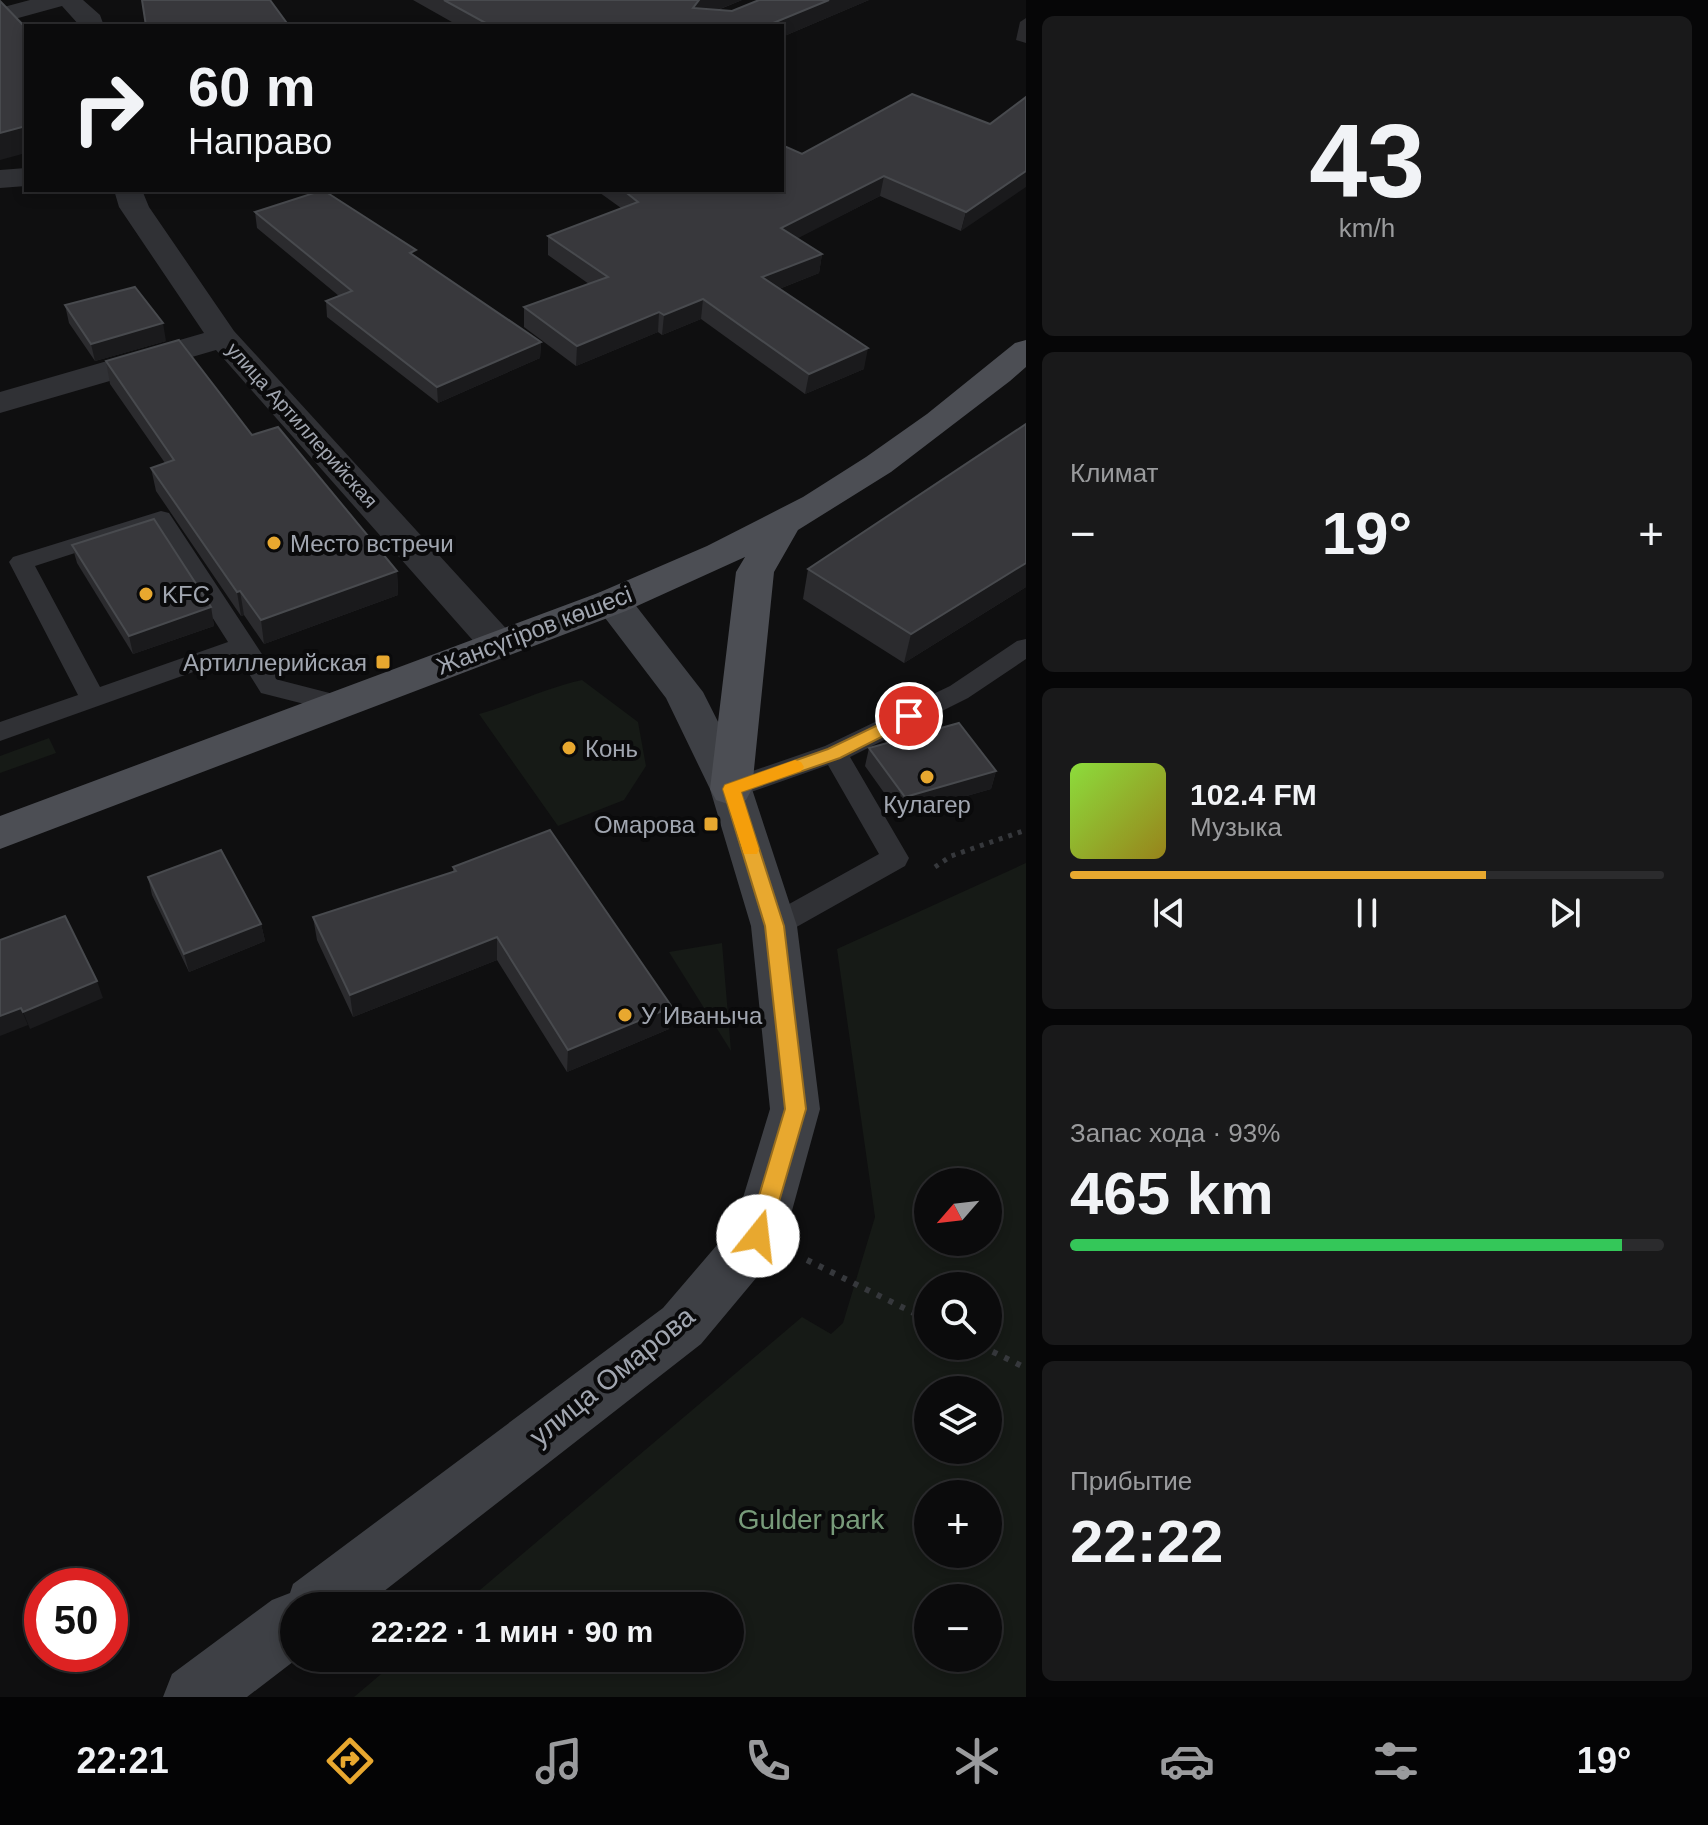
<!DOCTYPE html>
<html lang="ru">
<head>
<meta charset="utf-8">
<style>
	:root { --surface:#0b0b0c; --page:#19191a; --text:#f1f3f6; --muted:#9a9b9d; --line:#2b2b2d; --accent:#e8a82f }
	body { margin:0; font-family:Arial,sans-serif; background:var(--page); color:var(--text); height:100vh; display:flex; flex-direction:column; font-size:30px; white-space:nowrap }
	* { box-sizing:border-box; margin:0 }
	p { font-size:26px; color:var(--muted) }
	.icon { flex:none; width:44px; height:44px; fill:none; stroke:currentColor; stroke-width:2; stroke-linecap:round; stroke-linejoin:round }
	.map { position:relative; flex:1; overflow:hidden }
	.sheet { display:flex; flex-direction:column; gap:16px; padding:16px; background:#060607; width:682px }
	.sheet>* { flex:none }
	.guide { position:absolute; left:24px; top:24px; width:760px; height:168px; border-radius:0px; box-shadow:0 4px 12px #0003,0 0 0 2px var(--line); background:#0b0b0c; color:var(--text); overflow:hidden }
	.needle { width:52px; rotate:242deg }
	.fabs { position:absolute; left:914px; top:1168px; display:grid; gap:16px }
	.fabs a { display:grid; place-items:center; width:88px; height:88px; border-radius:50%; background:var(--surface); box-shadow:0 4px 12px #0003,0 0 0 2px var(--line); font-size:40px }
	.speed { position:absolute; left:24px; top:1568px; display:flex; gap:16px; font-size:40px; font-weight:700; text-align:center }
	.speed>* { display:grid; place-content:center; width:104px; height:104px; border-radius:50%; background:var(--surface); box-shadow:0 4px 12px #0003,0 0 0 2px var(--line); line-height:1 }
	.speed .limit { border:12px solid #d22; background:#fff; color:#111 }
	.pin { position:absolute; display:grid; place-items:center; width:68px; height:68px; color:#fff; margin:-34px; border:4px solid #fff; border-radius:50%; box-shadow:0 2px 8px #0007 }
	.me { position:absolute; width:88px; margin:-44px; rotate:16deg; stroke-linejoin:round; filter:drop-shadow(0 0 6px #0008) }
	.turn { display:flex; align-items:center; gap:28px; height:168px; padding:0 32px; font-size:36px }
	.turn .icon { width:104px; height:104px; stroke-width:2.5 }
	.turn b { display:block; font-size:56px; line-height:68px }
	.big { font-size:60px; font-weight:600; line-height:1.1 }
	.sheet .widget { flex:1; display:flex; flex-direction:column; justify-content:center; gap:12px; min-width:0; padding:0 28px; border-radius:12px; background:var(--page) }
	.sheet .dial { align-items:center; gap:0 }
	.dial b { font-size:104px; line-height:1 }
	.song { display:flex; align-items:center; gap:24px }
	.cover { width:96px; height:96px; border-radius:12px; background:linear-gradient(135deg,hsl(90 70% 55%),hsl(50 70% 35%)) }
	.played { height:8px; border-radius:4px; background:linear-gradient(90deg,var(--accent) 70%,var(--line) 70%) }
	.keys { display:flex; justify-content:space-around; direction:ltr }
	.heat { display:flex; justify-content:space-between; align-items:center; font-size:44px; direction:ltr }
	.charge { height:12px; border-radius:6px; background:linear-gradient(90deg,#34c759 93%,var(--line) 0) }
	.trip { position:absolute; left:280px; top:1592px; width:464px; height:80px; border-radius:40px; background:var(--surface); box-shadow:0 4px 12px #0003,0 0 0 2px var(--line); font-weight:600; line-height:80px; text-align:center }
	.tabs { display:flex; height:128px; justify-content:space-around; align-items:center; background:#040405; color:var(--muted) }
	.tabs .icon { width:56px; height:56px }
	.tabs .current { color:var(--accent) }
	.tabs b { font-size:36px; color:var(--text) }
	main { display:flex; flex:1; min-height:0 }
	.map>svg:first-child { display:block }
	.green { fill:#161a16; fill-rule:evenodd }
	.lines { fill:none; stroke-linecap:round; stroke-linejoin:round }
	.path-far1 { stroke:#36383c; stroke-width:5; stroke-dasharray:4 6; stroke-linecap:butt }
	.path { stroke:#36383c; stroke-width:6; stroke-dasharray:5 8; stroke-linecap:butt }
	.lane { fill:#303135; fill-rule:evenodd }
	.street { fill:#303135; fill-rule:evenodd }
	.secondary { fill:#3e4045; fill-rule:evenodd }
	.primary { fill:#4c4e54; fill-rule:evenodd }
	.wall { fill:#2b2b2e }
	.shaded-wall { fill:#1a1a1c }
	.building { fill:#38383c; stroke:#484a4e; stroke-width:2 }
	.route { fill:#e8a82f; stroke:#976d1f; stroke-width:2 }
	.slow { fill:#f59e0b }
	.poi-dot { fill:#e8a82f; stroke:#0a0a0b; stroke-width:3 }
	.labels { text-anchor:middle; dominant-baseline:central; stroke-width:8; stroke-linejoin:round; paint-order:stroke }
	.far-street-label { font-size:20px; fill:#a1a6b0; stroke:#0a0a0b }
	.poi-label { font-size:24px; fill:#a1a6b0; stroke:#0a0a0b; text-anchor:start }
	.street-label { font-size:24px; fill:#a1a6b0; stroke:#0a0a0b }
	.near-street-label { font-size:28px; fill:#a1a6b0; stroke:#0a0a0b }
	.near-park-label { font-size:28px; fill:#789b7a; stroke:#0a0a0b }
</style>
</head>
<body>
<main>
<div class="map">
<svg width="1026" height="1697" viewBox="0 0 1026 1697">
	<rect width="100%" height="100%" fill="#0f0f10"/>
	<g class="green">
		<path d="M582,680L638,722L646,766L624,800L558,826L479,714C514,704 546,688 582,680Z"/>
		<polygon points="49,738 56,753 0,773 0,756"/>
		<path d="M1026,863V1697H354L400,1658H730V1606H461L802,1317L831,1334L843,1323L875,1217L837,949ZM928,1182H988V1242H928ZM928,1286H988V1346H928ZM928,1390H988V1450H928ZM988,1494V1554H928V1494ZM928,1598H988V1658H928Z"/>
		<polygon points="722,943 731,1051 669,952"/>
	</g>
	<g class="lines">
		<polyline class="path-far1" points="935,867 951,856 1026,830"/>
		<g class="path">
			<polyline points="807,1260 928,1320"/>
			<polyline points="981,1346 1026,1368"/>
		</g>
		<g class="lane">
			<path d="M161,511L169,513L279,680L349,698L353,704L349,710L340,713L261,693L238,656L0,741V722L78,695L9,562L13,557ZM155,527L228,642L100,687L35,566Z"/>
			<polygon points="1026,639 1026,659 968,698 850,757 909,858 905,866 784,934 774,937 764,934 759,926 764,918 879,854 828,765 731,799 721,796 717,789 721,782 825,746 950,686 1017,641"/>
		</g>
		<g class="street">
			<polygon points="30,0 83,0 100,15 104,26 80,26 62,6 0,23 0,8"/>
			<polygon points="26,168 26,186 0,188 0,170"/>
			<polygon points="114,190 142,190 149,207 234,331 512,635 518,644 512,653 498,657 484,653 216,350 0,413 0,392 204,333 119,207"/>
		</g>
		<polygon class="secondary" points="612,589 626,593 703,692 752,789 797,926 820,1109 785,1236 777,1253 701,1344 365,1606 294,1606 294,1658 298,1658 247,1697 163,1697 172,1674 272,1600 290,1593 293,1584 663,1308 735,1224 770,1109 751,926 710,789 666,698 593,602 598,593"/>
		<polygon class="primary" points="1026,340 1026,367 1010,381 891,472 798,530 774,572 752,789 746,800 731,805 716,800 710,789 736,572 745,557 626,611 0,849 0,816 598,593 707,546 803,497 866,457 927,414 1015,343"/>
	</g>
	<g class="wall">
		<polygon points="413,0 742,0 718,10 732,11 759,0 869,0 782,37 782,26 459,26"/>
		<polygon points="1026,18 1026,43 1016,40 1020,22"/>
		<polygon points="990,124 961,231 880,196 797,238 822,254 819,273 779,289 864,369 805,394 701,319 662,335 658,332 576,366 524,327 524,307 589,284 548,255 548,236 621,208 596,190 782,190 802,154"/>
		<polygon points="255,212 416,257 541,342 540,358 438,403 327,317 326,301 339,296 257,228"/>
		<polygon points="65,305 166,341 95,361 69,323"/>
		<polygon points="106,361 397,571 398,595 264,644 244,615 241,616 156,491 151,468 165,463 110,384"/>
		<polygon points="1026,424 1026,587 904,663 803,599 808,569"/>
		<polygon points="72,545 211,607 214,626 133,654 77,563"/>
		<polygon points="869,748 996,771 991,789 900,815 865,766"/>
		<polygon points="453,867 672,1007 669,1029 567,1072 497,960 353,1017 317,940 313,917 453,872"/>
		<polygon points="148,877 261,924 265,941 189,972 152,895"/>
	</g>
	<g class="shaded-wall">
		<polygon points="698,0 742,0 697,18 693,8"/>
		<polygon points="829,0 869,0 782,37 782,26 766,26"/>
		<polygon points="26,126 26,153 0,160 0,133"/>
		<polygon points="1026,171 1026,187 961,231 966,212"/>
		<polygon points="884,176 880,196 779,248 781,228"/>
		<polygon points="822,254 819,273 759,297 762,277"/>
		<polygon points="703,299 701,319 662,335 664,315"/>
		<polygon points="659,312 658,332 576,366 577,346"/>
		<polygon points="163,323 166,341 95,361 91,344"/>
		<polygon points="541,342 540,358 438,403 437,387"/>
		<polygon points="868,348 864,369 805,394 809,374"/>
		<polygon points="1026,563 1026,587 904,663 911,634"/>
		<polygon points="397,571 398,595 264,644 261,620"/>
		<polygon points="240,591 244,615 241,616 237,592"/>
		<polygon points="211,607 214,626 133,654 129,636"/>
		<polygon points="996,771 991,789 900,815 905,797"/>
		<polygon points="261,924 265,941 189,972 184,954"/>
		<polygon points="497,937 497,960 353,1017 350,995"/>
		<polygon points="97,981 103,998 30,1029 23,1012"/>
		<polygon points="672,1007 669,1029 567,1072 568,1050"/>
		<polygon points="21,1008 28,1025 0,1036 0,1016"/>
	</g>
	<g class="building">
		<polygon points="142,0 270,0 289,26 146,26"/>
		<polygon points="444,0 699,0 693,8 732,11 759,0 829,0 766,26 491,26"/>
		<polygon points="0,1 26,28 26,126 0,133"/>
		<polygon points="912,94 990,124 1026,97 1026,171 966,212 884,176 781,228 822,254 762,277 868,348 809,374 703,299 664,315 659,312 577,346 524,307 608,277 548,236 638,202 623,190 782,190 782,145 802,154"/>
		<polygon points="323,190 416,250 410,253 541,342 437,387 326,301 352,291 255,212"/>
		<polygon points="135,287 163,323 91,344 65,305"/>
		<polygon points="179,340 252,435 278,427 397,571 261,620 240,591 237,592 151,468 174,460 106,361"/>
		<polygon points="1026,424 1026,563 911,634 808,569"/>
		<polygon points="154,519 211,607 129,636 72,545"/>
		<polygon points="959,723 996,771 905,797 869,748"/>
		<polygon points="550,830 672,1007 568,1050 497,937 350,995 313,917 456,871 453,867"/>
		<polygon points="221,850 261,924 184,954 148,877"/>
		<polygon points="65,916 97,981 23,1012 21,1008 0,1016 0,940"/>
	</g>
	<polygon class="route" points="909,710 917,716 915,720 840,758 741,792 784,926 806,1109 769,1236 766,1243 758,1246 751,1243 747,1236 785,1109 765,926 723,789 725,785 828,749"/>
	<polygon class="slow" points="795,760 801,762 804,767 801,771 741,792 759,849 757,854 744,854 723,789 725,785"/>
	<g class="poi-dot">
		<circle cx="274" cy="543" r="8"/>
		<circle cx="146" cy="594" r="8"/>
		<rect x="375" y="654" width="16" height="16" rx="4"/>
		<circle cx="569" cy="748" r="8"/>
		<circle cx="927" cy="777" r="8"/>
		<rect x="703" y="816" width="16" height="16" rx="4"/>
		<circle cx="625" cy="1015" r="8"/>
	</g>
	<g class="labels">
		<g class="far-street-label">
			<text transform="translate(302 425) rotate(48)">улица Артиллерийская</text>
		</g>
		<g class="poi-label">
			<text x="290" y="543">Место встречи</text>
			<text x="162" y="594">KFC</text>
			<text x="367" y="662" text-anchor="end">Артиллерийская</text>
			<text x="585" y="748">Конь</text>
			<text x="927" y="804" text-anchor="middle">Кулагер</text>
			<text x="695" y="824" text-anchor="end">Омарова</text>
			<text x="641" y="1015">У Иваныча</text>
		</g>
		<g class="street-label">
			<text transform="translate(534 630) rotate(-21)">Жансүгіров көшесі</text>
		</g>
		<g class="near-street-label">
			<text transform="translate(612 1376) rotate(-39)">улица Омарова</text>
		</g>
		<g class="near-park-label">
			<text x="811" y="1519">Gulder park</text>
		</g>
	</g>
</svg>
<div class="fabs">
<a><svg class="needle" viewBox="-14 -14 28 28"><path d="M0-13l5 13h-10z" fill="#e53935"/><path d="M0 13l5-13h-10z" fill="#9a9b9d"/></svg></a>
<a><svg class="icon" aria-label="search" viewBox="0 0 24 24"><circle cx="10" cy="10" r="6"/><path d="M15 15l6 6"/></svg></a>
<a><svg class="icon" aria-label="layers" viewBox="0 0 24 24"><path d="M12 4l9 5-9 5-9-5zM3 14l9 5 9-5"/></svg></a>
<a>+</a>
<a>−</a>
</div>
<div class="speed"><div class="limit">50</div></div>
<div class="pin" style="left:909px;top:716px;background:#d93025"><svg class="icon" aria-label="arrive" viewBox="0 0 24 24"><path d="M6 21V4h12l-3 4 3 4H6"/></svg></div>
<svg class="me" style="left:758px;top:1236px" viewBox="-20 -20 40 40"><circle r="19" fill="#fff"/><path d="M0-13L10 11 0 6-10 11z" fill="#e8a82f"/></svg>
<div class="trip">22:22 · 1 мин · 90 m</div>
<div class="guide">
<div class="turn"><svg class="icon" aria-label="right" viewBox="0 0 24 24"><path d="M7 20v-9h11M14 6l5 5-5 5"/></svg><div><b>60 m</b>Направо</div></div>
</div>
</div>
<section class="sheet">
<div class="widget dial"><b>43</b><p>km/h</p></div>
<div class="widget"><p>Климат</p>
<div class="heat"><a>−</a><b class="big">19°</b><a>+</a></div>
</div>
<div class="widget">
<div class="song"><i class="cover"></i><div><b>102.4 FM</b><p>Музыка</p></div></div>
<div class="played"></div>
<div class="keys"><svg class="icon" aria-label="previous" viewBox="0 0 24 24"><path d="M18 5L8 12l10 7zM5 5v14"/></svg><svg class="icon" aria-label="pause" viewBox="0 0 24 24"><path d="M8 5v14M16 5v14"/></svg><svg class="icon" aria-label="next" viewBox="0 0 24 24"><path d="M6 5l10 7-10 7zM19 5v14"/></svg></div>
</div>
<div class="widget"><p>Запас хода · 93%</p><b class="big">465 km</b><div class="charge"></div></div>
<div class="widget"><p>Прибытие</p><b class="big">22:22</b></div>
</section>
</main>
<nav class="tabs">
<b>22:21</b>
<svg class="icon current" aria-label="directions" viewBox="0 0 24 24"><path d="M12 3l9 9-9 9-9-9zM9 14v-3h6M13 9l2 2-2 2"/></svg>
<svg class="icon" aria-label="music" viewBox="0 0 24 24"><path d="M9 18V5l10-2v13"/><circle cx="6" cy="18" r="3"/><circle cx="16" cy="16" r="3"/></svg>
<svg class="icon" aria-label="phone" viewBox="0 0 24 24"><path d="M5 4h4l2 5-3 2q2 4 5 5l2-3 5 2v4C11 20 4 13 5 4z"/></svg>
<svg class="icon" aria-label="climate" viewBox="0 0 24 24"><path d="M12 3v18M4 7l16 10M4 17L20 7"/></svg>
<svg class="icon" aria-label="car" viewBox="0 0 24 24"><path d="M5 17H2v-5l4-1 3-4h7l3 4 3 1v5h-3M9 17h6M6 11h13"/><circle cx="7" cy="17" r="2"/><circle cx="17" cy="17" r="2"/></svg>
<svg class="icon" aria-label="filters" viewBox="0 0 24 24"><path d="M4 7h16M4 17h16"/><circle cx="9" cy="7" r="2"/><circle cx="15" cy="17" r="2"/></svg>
<b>19°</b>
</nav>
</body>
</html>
